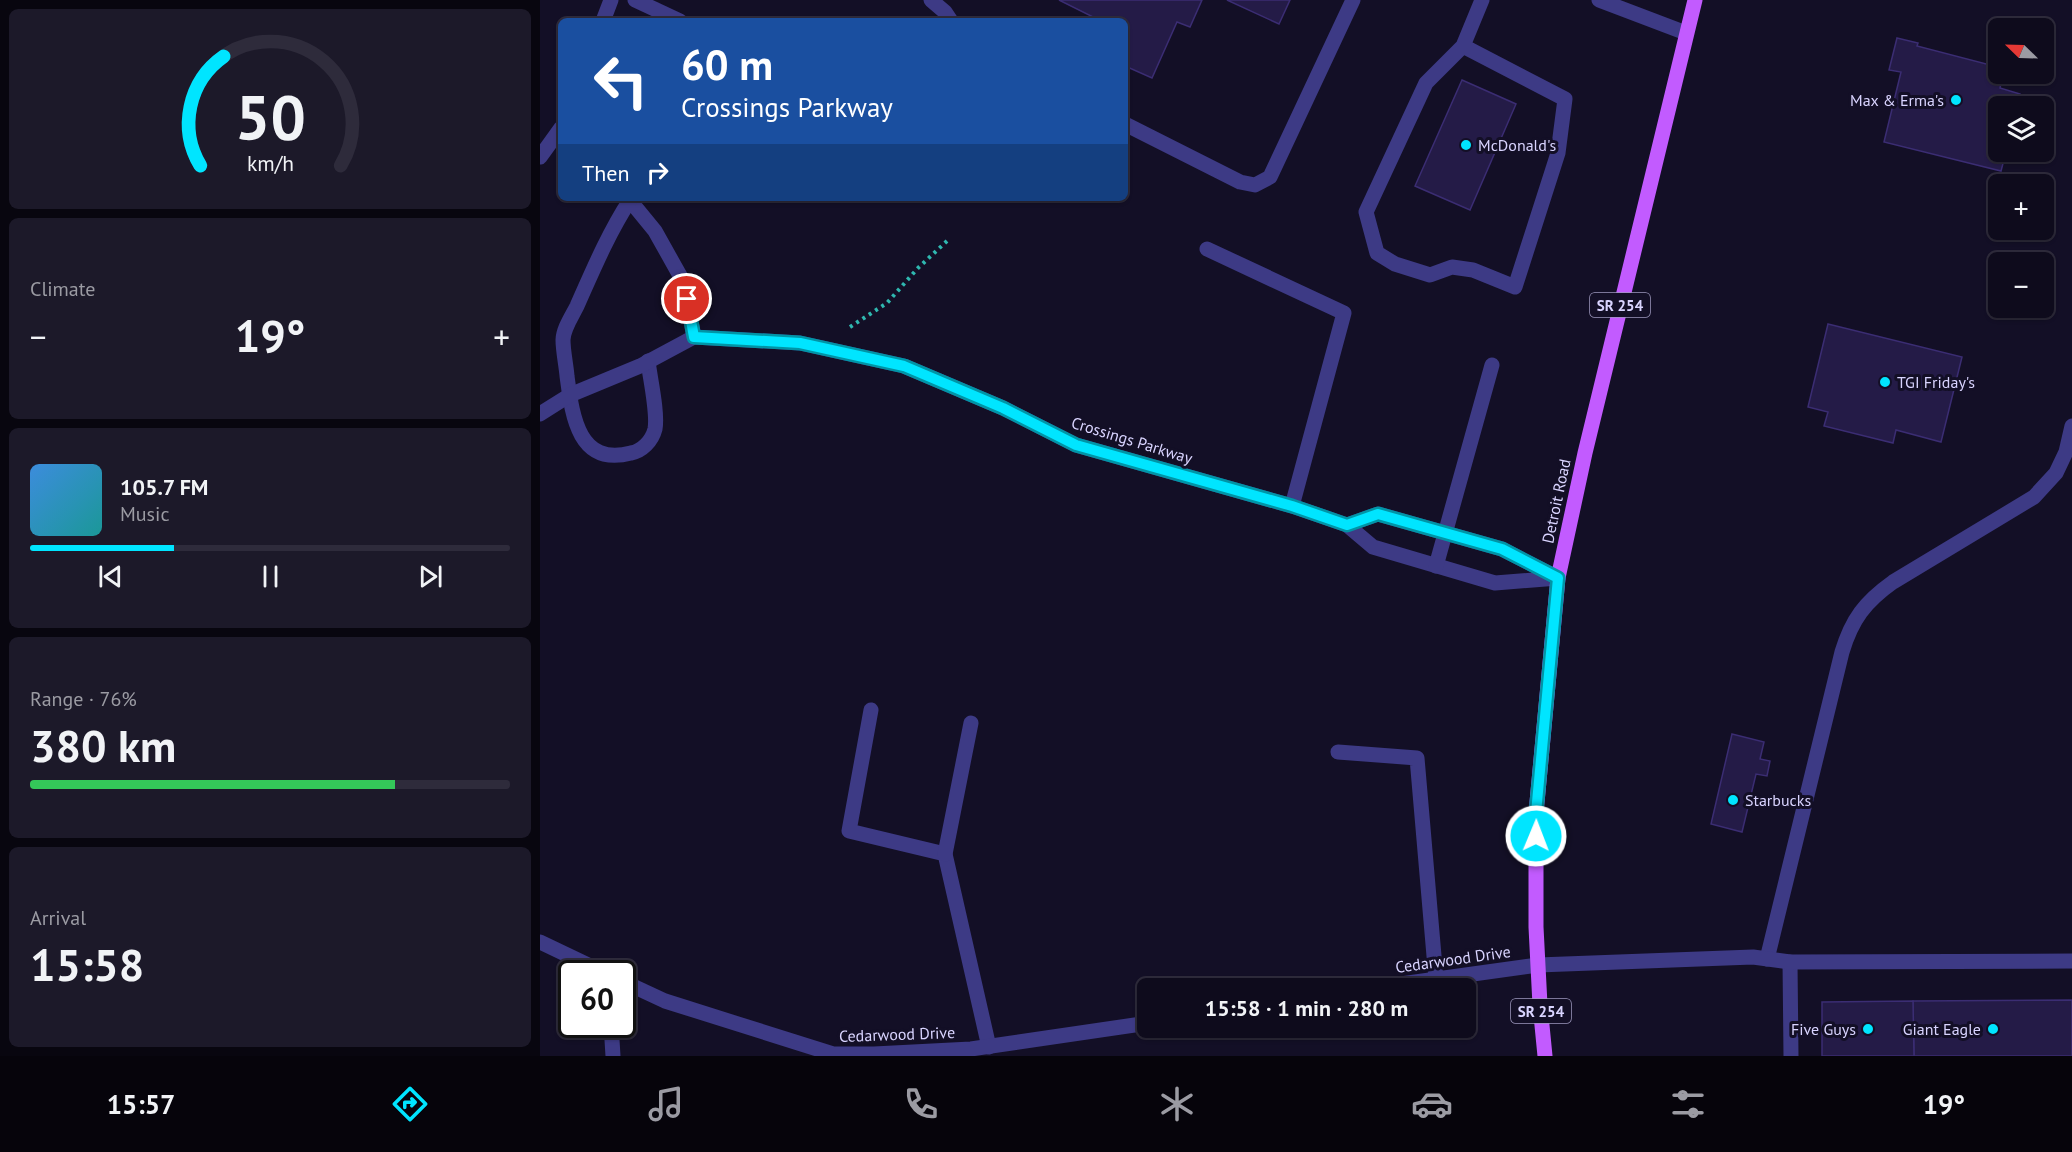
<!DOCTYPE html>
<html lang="en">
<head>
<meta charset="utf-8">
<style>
	:root { --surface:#0e0b1c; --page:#1c1929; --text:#f1f3f6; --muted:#9b9ba3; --line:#2e2b3b; --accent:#00e5ff }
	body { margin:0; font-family:"PT Sans",sans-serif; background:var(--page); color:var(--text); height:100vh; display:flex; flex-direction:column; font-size:22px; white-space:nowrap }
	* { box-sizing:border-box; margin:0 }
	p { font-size:20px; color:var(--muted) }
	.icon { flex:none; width:33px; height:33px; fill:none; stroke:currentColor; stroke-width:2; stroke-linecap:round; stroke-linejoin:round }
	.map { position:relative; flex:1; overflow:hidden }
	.side { display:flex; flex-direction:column; gap:9px; padding:9px; background:#08060f; width:540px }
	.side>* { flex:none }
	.guide { position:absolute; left:18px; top:18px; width:570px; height:183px; border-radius:9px; box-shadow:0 2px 4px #0004,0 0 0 2px var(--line); background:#1a4fa0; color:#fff; overflow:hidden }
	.needle { width:39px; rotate:293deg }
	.tools { position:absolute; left:1448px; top:18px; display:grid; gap:12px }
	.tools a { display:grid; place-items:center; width:66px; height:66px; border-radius:9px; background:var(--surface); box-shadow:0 2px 4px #0004,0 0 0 2px var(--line); font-size:30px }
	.speed { position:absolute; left:18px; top:960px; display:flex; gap:12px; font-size:30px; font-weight:700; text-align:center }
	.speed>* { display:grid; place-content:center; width:78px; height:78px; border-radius:50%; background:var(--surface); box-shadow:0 2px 4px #0004,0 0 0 2px var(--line); line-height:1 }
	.speed .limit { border:3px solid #111; border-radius:9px; background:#fff; color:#111 }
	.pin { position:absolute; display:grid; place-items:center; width:51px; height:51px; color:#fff; margin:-26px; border:3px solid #fff; border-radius:50%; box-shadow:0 2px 6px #0007 }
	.me { position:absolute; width:66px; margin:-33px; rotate:1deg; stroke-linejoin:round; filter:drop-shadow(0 0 4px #0008) }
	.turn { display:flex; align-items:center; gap:21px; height:126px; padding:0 24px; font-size:27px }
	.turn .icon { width:78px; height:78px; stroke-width:2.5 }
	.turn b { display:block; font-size:42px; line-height:51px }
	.then { display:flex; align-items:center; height:57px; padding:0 24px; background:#0003; gap:12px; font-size:22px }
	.big { font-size:45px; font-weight:700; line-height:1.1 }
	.side .card { flex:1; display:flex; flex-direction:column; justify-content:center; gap:9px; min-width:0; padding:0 21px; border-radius:9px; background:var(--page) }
	.side .dial { align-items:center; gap:0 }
	.dial svg { height:156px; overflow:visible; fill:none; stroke:var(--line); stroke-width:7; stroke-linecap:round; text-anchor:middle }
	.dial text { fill:var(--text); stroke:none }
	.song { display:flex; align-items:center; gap:18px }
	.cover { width:72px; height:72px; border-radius:9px; background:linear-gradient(135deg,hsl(210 70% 55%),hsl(180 70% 35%)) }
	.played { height:6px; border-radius:3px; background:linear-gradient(90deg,var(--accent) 30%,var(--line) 30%) }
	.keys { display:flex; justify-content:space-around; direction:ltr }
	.heat { display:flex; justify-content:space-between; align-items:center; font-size:33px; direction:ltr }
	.charge { height:9px; border-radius:4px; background:linear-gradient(90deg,#34c759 76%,var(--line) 0) }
	.trip { position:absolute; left:597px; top:978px; width:339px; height:60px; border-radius:9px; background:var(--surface); box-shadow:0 2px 4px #0004,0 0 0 2px var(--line); font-weight:700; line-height:60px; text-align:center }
	.tabs { display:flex; height:96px; justify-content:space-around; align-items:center; background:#06040b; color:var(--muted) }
	.tabs .icon { width:42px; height:42px }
	.tabs .active { color:var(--accent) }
	.tabs b { font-size:27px; color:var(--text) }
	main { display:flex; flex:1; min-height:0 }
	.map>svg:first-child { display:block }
	.building { fill:#241b47; stroke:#3b2d73; stroke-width:1.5 }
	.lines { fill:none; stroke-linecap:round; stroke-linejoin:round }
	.path { stroke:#2fb8b0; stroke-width:4; stroke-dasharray:3 4.5; stroke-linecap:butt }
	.minor { stroke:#3d3a85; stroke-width:15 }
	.major { stroke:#c25bff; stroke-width:15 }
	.route-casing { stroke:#0095a6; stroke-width:15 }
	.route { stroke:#00e5ff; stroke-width:10 }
	.poi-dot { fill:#00e5ff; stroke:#130f26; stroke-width:2 }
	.labels { text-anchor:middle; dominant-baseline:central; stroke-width:6; stroke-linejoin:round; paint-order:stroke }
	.shield { fill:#130f26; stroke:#9e99be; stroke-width:1.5 }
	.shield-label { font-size:15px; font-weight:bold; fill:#d9d4ff }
	.poi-label { font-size:16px; fill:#d9d4ff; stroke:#130f26; text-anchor:end }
	.street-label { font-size:16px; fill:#d9d4ff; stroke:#130f26 }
</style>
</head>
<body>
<main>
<section class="side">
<div class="card dial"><svg viewBox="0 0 100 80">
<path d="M14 69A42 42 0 1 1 86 69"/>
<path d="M14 69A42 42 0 0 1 26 13" stroke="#00e5ff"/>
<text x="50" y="56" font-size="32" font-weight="700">50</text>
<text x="50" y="72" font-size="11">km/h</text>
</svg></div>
<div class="card"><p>Climate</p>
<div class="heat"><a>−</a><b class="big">19°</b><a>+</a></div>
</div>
<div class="card">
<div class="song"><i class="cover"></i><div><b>105.7 FM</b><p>Music</p></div></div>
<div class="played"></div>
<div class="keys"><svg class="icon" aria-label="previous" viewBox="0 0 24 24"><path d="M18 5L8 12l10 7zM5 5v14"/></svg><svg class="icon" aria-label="pause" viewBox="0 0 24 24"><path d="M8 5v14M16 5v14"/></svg><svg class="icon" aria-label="next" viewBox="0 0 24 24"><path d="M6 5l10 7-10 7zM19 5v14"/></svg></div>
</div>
<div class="card"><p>Range · 76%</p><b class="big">380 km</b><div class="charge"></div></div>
<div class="card"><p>Arrival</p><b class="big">15:58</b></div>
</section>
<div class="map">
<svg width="1532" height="1056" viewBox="0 0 1532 1056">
	<rect width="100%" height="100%" fill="#130f26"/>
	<g class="building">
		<polygon points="519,0 662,0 650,27 637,22 612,78 585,66 585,21 561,21"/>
		<polygon points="687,0 750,0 739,24"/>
		<polygon points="1357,38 1378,43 1377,46 1458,67 1458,74 1463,74 1460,88 1480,94 1477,106 1458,106 1458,152 1466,152 1461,171 1344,142 1361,72 1349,70"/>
		<polygon points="922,80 976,104 930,210 875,186"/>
		<polygon points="1288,324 1422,357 1401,442 1356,430 1353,443 1284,426 1288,412 1268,407"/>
		<polygon points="1192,734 1224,742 1220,759 1230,761 1227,776 1216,774 1202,832 1171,824"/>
		<polygon points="1532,1000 1532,1056 1374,1056 1373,1001"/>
		<polygon points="1373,1001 1374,1056 1282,1056 1282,1002"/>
	</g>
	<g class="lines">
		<polyline class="path" points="310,327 347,303 378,268 407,241"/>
		<g class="minor">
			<polyline points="95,0 140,21"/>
			<polyline points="391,0 405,12 411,21"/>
			<polyline points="1059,0 1146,33"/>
			<polyline points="63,21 71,0"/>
			<polyline points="923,46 1025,99 1018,153 975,287 933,270 912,267 890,275 855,264 837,253 826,212 886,83 923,46 942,0"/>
			<polyline points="585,124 700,182 715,185 730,177 813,0"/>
			<polyline points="0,157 21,128"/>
			<polyline points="88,198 115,231 143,281 154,337"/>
			<path d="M90,200C68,234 53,270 37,306C32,316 23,329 23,340C23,351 26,364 27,376C32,413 37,467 91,453C102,451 112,441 115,429C118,413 110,378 108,361"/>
			<polyline points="667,249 804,313 752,506"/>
			<polyline points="0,414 30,395 100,366 154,337 260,343 364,366 463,408 536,445 752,506 807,525 833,547 955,583 1018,578"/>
			<polyline points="807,525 838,514 962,549 1018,578"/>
			<polyline points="896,566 952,365"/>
			<polyline points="331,710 309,831 405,854 449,1047"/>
			<polyline points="798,752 877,758 896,979"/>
			<polyline points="405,854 431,723"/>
			<polyline points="0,942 67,974"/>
			<path d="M1227,959L1302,652C1312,619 1325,602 1353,582L1494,497L1516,473L1526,452L1532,426"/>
			<polyline points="1250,962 1251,1056"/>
			<polyline points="82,981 125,1001 293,1054 334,1054 431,1049 608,1023"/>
			<polyline points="832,988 998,965 1213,957 1250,962 1532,961"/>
			<polyline points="71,1024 73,1056"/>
		</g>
		<polyline class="major" points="1005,1056 1000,1005 996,927 996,813 1018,578 1045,453 1155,0"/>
	</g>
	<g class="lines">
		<g class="route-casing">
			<polyline id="route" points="147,299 154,337 260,343 364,366 463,408 536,445 752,506 807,525 838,514 962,549 1018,578 996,813 996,836"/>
		</g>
		<use href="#route" class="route"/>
	</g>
	<g class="poi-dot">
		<circle cx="1416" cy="100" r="6"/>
		<circle cx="926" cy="145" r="6"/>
		<circle cx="1345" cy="382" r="6"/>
		<circle cx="1193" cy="800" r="6"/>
		<circle cx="1328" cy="1029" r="6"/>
		<circle cx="1453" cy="1029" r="6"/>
	</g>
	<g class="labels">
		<g class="shield">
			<rect x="1050" y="293" width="60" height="24" rx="4.5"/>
			<rect x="971" y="999" width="60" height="24" rx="4.5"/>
		</g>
		<g class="shield-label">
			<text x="1080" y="305">SR 254</text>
			<text x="1001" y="1011">SR 254</text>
		</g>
		<g class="poi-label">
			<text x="1404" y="100">Max &amp; Erma's</text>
			<text x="938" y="145" text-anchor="start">McDonald's</text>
			<text x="1357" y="382" text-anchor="start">TGI Friday's</text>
			<text x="1205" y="800" text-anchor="start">Starbucks</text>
			<text x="1316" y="1029">Five Guys</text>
			<text x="1441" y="1029">Giant Eagle</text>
		</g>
		<g class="street-label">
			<text transform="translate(592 440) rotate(17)">Crossings Parkway</text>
			<text transform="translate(1016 501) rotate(-78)">Detroit Road</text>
			<text transform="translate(913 959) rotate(-8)">Cedarwood Drive</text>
			<text transform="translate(357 1034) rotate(-2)">Cedarwood Drive</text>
		</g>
	</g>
</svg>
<div class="tools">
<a><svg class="needle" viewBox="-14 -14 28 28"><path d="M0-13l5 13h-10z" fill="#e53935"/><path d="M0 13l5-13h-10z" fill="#9b9ba3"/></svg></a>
<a><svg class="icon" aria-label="layers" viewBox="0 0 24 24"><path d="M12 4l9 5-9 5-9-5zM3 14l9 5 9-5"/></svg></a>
<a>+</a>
<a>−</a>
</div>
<div class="speed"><div class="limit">60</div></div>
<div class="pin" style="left:147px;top:299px;background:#d93025"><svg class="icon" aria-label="arrive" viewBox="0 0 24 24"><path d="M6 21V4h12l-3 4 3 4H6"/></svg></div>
<svg class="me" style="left:996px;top:836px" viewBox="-20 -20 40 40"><circle r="17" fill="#00e5ff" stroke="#fff" stroke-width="3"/><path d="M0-11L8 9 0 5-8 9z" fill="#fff"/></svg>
<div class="trip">15:58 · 1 min · 280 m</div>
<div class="guide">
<div class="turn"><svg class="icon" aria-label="left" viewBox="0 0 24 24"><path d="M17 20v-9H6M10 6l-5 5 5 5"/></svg><div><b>60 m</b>Crossings Parkway</div></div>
<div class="then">Then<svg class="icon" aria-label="right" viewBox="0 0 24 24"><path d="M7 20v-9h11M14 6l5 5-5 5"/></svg></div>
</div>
</div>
</main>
<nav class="tabs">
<b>15:57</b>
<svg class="icon active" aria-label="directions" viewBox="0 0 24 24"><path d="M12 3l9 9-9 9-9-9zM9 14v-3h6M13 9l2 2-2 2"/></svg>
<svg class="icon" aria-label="music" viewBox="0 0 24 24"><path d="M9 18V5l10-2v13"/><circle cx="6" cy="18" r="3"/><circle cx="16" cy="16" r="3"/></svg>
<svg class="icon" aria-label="phone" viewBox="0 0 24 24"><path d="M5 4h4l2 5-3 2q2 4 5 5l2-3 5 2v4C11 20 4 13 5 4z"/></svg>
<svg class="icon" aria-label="climate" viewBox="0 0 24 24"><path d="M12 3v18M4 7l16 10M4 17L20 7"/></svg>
<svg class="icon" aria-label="car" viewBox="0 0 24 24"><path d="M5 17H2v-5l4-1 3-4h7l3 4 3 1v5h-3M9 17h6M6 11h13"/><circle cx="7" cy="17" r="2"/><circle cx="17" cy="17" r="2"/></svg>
<svg class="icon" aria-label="filters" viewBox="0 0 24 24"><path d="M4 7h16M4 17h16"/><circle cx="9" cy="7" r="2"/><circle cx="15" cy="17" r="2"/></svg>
<b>19°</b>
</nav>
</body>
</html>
